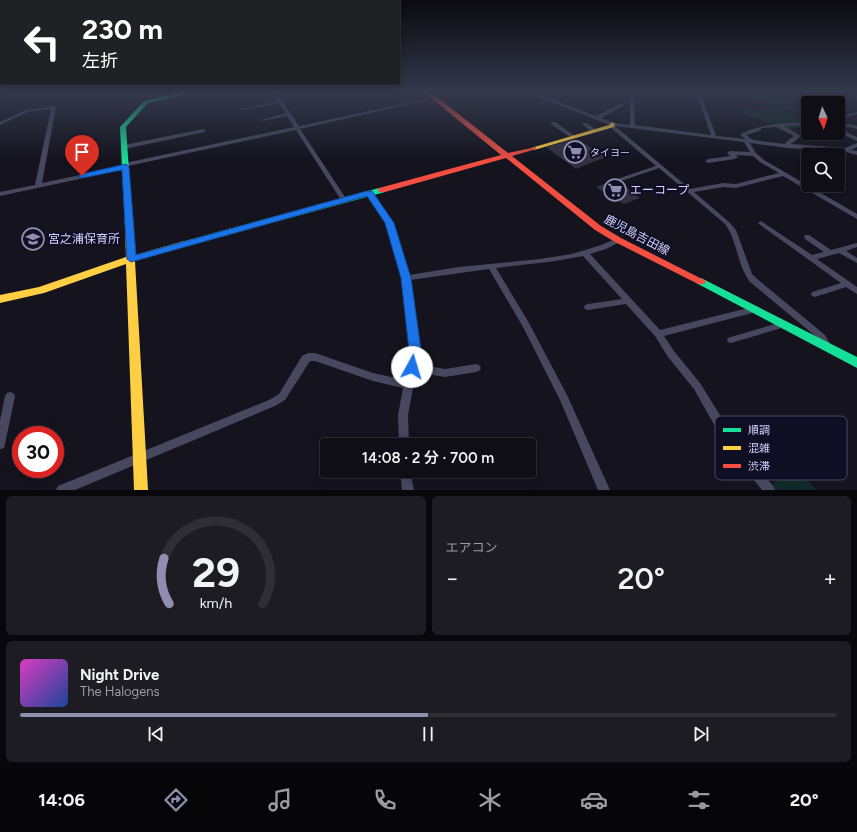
<!DOCTYPE html>
<html lang="ja">
<head>
<meta charset="utf-8">
<style>
	:root { --surface:#0f0e16; --page:#1d1c23; --text:#f1f3f6; --muted:#9b9ca1; --line:#2f2e35; --accent:#8f8eb0 }
	body { margin:0; font-family:Figtree,"Noto Sans JP",sans-serif; background:var(--page); color:var(--text); height:100vh; display:flex; flex-direction:column; font-size:15px; white-space:nowrap }
	* { box-sizing:border-box; margin:0 }
	p { font-size:13px; color:var(--muted) }
	.icon { flex:none; width:22px; height:22px; fill:none; stroke:currentColor; stroke-width:2; stroke-linecap:round; stroke-linejoin:round }
	.map { position:relative; height:490px; overflow:hidden }
	.details { display:flex; flex-direction:column; gap:6px; padding:6px; background:#08080c; flex:1 }
	.details>* { flex:none }
	.banner { position:absolute; left:0px; top:0px; width:400px; height:84px; box-shadow:0 2px 10px #0003,0 0 0 1px var(--line); background:#202124; color:#fff; overflow:hidden }
	.needle { width:26px; rotate:176deg }
	.controls { position:absolute; left:801px; top:96px; display:grid; gap:8px }
	.controls a { display:grid; place-items:center; width:44px; height:44px; border-radius:4px; background:var(--surface); box-shadow:0 2px 10px #0003,0 0 0 1px var(--line); font-size:20px }
	.speed { position:absolute; left:12px; top:426px; display:flex; gap:8px; font-size:20px; font-weight:700; text-align:center }
	.speed>* { display:grid; place-content:center; width:52px; height:52px; border-radius:50%; background:var(--surface); box-shadow:0 2px 10px #0003,0 0 0 1px var(--line); line-height:1 }
	.speed .limit { border:6px solid #d22; background:#fff; color:#111 }
	.pin { position:absolute; display:grid; place-items:center; width:34px; height:34px; color:#fff; margin:-41px -17px; border-radius:50% 50% 50% 0; rotate:-45deg; box-shadow:0 0 4px #0007 }
	.pin .icon { rotate:45deg }
	.me { position:absolute; width:44px; margin:-22px; rotate:6deg; stroke-linejoin:round; filter:drop-shadow(0 0 3px #0008) }
	.turn { display:flex; align-items:center; gap:14px; height:84px; padding:0 16px; font-size:18px }
	.turn .icon { width:52px; height:52px; stroke-width:2.5 }
	.turn b { display:block; font-size:28px; line-height:34px }
	.big { font-size:30px; font-weight:600; line-height:1.1 }
	.details .card { flex:1; display:flex; flex-direction:column; justify-content:center; gap:6px; min-width:0; padding:0 14px; border-radius:6px; background:var(--page) }
	.details .dial { align-items:center; gap:0 }
	.dial svg { height:104px; overflow:visible; fill:none; stroke:var(--line); stroke-width:7; stroke-linecap:round; text-anchor:middle }
	.dial text { fill:var(--text); stroke:none }
	.song { display:flex; align-items:center; gap:12px }
	.cover { width:48px; height:48px; border-radius:6px; background:linear-gradient(135deg,hsl(310 70% 55%),hsl(220 70% 35%)) }
	.played { height:4px; border-radius:2px; background:linear-gradient(90deg,var(--accent) 50%,var(--line) 50%) }
	.keys { display:flex; justify-content:space-around; direction:ltr }
	.heat { display:flex; justify-content:space-between; align-items:center; font-size:22px; direction:ltr }
	.details .tiles { flex:1; display:grid; gap:6px; grid-template-columns:1fr 1fr }
	.card:last-child { grid-column:span 2 }
	.trip { position:absolute; left:320px; top:438px; width:216px; height:40px; border-radius:4px; background:var(--surface); box-shadow:0 2px 10px #0003,0 0 0 1px var(--line); font-weight:600; line-height:40px; text-align:center }
	.menu { display:flex; height:64px; justify-content:space-around; align-items:center; background:#060609; color:var(--muted) }
	.menu .icon { width:28px; height:28px }
	.menu .active { color:var(--accent) }
	.menu b { font-size:18px; color:var(--text) }
	.map>svg:first-child { display:block }
	.green { fill:#112928 }
	.building { fill:#323040 }
	.lines { fill:none; stroke-linecap:round; stroke-linejoin:round }
	.street { fill:#47485f; fill-rule:evenodd }
	.fast { fill:#16e098; fill-rule:evenodd }
	.slow { fill:#ffcf43; fill-rule:evenodd }
	.jam { fill:#f24e42; fill-rule:evenodd }
	.route { fill:#1a73e8; stroke:#114b97 }
	.labels { text-anchor:middle; dominant-baseline:central; stroke-width:4; stroke-linejoin:round; paint-order:stroke }
	.far-poi-label { font-size:10px; fill:#d1d0ff; stroke:#100e23; text-anchor:start }
	.poi-label { font-size:12px; fill:#d1d0ff; stroke:#100e23; text-anchor:start }
	.street-label { font-size:12px; fill:#d1d0ff; stroke:#100e23 }
	.key { fill:#100e23; stroke:#4a4865; stroke-width:1 }
	.key-label { font-size:11px; fill:#d1d0ff }
</style>
</head>
<body>
<div class="map">
<svg width="857" height="490" viewBox="0 0 857 490">
	<rect width="100%" height="100%" fill="#14131e"/>
	<g class="green">
		<path d="M735,93H796L821,96L828,93H834L846,97L798,99L793,101L804,109H808V116L788,110L783,111L808,122V127L793,128L783,131L757,118L747,116L740,107C749,109 761,113 769,108L766,102Z"/>
		<polygon points="795,468 817,490 773,490 770,486"/>
	</g>
	<g class="building">
		<polygon points="577,139 606,157 576,169 546,147"/>
		<polygon points="615,180 634,193 633,193 640,198 624,204 596,187"/>
	</g>
	<g class="lines">
		<g class="street">
			<polygon points="273,93 277,93 299,126 435,97 437,98 300,129 347,200 344,202 341,200 296,130 128,166 128,168 126,169 0,196 0,192 35,185 51,109 28,112 0,125 0,122 25,110 54,106 56,107 42,183 123,166 123,164 125,163 294,127 287,116 263,121 261,120 286,113 279,103 244,110 242,109 278,101"/>
			<path d="M528,93H534L596,116L619,104H623V106L601,118L613,123L630,125V98L632,97L634,98L635,125L711,135L698,98L700,97L702,98L716,136L746,139L741,136V134C762,123 785,123 808,123V125L784,126L801,136L791,144L845,148L857,143V147L851,150L857,151V155L846,152L788,148L750,143L755,152L764,160L857,214V219L783,176L736,188L723,187L694,192L729,222L736,230L752,274L756,278L825,335L832,347L831,350L828,351L825,350L819,339L750,282C737,265 738,242 725,224L659,168L624,180H620V178L656,166L610,127V125ZM615,126L744,142L750,152L730,151L727,153L730,156L708,159L705,161L708,163L735,159L738,157L736,155L753,156L760,162L779,173L736,184L723,183L690,189ZM777,127L794,136L786,142L785,144L753,140L746,135L759,131L762,128Z"/>
			<polygon points="845,93 851,93 857,95 857,98"/>
			<polygon points="857,112 857,114 838,119 838,117"/>
			<polygon points="551,122 555,122 575,136 570,137 551,124"/>
			<polygon points="583,123 587,123 596,130 591,131 583,125"/>
			<polygon points="850,124 857,126 857,129 849,127 838,127 838,125"/>
			<polygon points="838,128 857,137 857,141 838,132"/>
			<polygon points="203,129 205,130 205,132 124,149 121,147 124,145"/>
			<polygon points="369,191 371,192 392,223 409,275 459,267 540,259 572,254 601,245 618,238 620,238 621,240 620,242 606,249 590,254 660,330 756,306 759,307 760,309 759,311 756,312 664,336 674,351 700,383 733,436 773,486 775,490 762,490 725,444 694,389 668,357 655,336 626,304 588,310 585,309 584,307 585,305 588,304 622,299 583,256 556,261 496,268 529,323 567,395 610,490 598,490 560,400 523,327 489,269 410,280 419,350 417,364 445,369 476,364 479,365 481,368 479,371 476,372 445,377 416,372 408,415 409,445 399,445 398,415 403,388 373,381 315,361 310,361 285,400 275,406 75,490 56,490 58,486 269,400 279,394 302,356 308,353 315,353 373,373 405,380 411,350 402,278 386,223 366,193"/>
			<polygon points="761,221 812,255 824,252 805,239 804,237 805,235 809,235 831,250 857,243 857,247 846,251 857,258 857,263 839,253 817,259 857,287 857,294 846,287 815,297 812,296 811,294 812,292 841,283 759,224 758,223"/>
			<polygon points="785,321 788,322 789,324 788,326 731,343 728,342 727,340 728,338 731,337"/>
			<polygon points="10,392 13,393 15,396 5,444 4,448 0,449 0,420 5,396 7,393"/>
			<polygon points="400,471 410,471 414,490 402,490"/>
		</g>
		<g class="fast">
			<polygon points="181,93 193,93 148,103 126,127 133,229 129,232 126,231 125,229 120,127 144,101"/>
			<polygon points="379,188 385,188 386,190 385,192 184,247 180,244 181,242"/>
			<polygon points="701,278 857,357 857,368 698,284 696,282 698,280"/>
		</g>
		<g class="slow">
			<polygon points="612,122 615,124 614,127 534,150 531,148 609,125"/>
			<polygon points="129,226 133,229 135,255 184,241 188,244 187,246 135,261 148,490 134,490 126,264 44,293 0,303 0,295 39,287 126,257 125,229"/>
		</g>
		<polygon class="jam" points="425,93 432,93 508,153 536,147 536,149 512,156 601,226 621,238 704,280 706,282 704,284 698,284 615,242 595,230 506,158 385,192 379,192 378,190 379,188 501,155"/>
	</g>
	<linearGradient id="sky" x2="0" y2="1"><stop stop-color="#0b0a10"/><stop offset="0.57" stop-color="#34394c"/><stop offset="1" stop-color="#34394c" stop-opacity="0"/></linearGradient>
	<rect width="857" height="162" fill="url(#sky)"/>
	<polygon class="route" points="126,164 129,167 136,255 367,191 372,191 394,223 411,278 421,350 417,370 412,372 408,370 406,367 409,350 401,278 385,223 367,196 131,262 127,259 122,170 82,178 78,176 82,174"/>
	<defs>
		<g id="supermarket-ring" transform="scale(1.15)"><circle r="9.5" fill="#100e23" stroke="#8f8eb0" stroke-width="1.5"/><path d="M-6-5.5h2.5l.6 2H6L4.5 2H-2.5L-4.4-4H-6ZM-1.5 3.2a1.3 1.3 0 1 0 .1 0ZM3 3.2a1.3 1.3 0 1 0 .1 0Z" fill="#8f8eb0"/></g>
		<g id="school-ring" transform="scale(1.15)"><circle r="9.5" fill="#100e23" stroke="#8f8eb0" stroke-width="1.5"/><path d="M0-5L7-2L0 1L-7-2ZM-4 1L0 2.5L4 1V4Q0 6-4 4Z" fill="#8f8eb0"/></g>
	</defs>
	<g fill-rule="evenodd">
		<use href="#supermarket-ring" x="575" y="152"/>
		<use href="#supermarket-ring" x="615" y="190"/>
		<use href="#school-ring" x="33" y="239"/>
	</g>
	<g class="labels">
		<g class="far-poi-label">
			<text x="590" y="152">タイヨー</text>
		</g>
		<g class="poi-label">
			<text x="630" y="190">エーコープ</text>
			<text x="48" y="239">宮之浦保育所</text>
		</g>
		<g class="street-label">
			<text transform="translate(637 235) rotate(28)">鹿児島吉田線</text>
		</g>
	</g>
	<rect x="715" y="416" width="132" height="64" rx="6" class="key"/>
	<rect x="723" y="428" width="18" height="4" fill="#16e098"/>
	<rect x="723" y="446" width="18" height="4" fill="#ffcf43"/>
	<rect x="723" y="464" width="18" height="4" fill="#f24e42"/>
	<g class="key-label">
		<text x="748" y="434">順調</text>
		<text x="748" y="452">混雑</text>
		<text x="748" y="470">渋滞</text>
	</g>
</svg>
<div class="controls">
<a><svg class="needle" viewBox="-14 -14 28 28"><path d="M0-13l5 13h-10z" fill="#e53935"/><path d="M0 13l5-13h-10z" fill="#9b9ca1"/></svg></a>
<a><svg class="icon" aria-label="search" viewBox="0 0 24 24"><circle cx="10" cy="10" r="6"/><path d="M15 15l6 6"/></svg></a>
</div>
<div class="speed"><div class="limit">30</div></div>
<div class="pin" style="left:82px;top:176px;background:#d93025"><svg class="icon" aria-label="arrive" viewBox="0 0 24 24"><path d="M6 21V4h12l-3 4 3 4H6"/></svg></div>
<svg class="me" style="left:412px;top:367px" viewBox="-20 -20 40 40"><circle r="19" fill="#fff"/><path d="M0-13L10 11 0 6-10 11z" fill="#1a73e8"/></svg>
<div class="trip">14:08 · 2 分 · 700 m</div>
<div class="banner">
<div class="turn"><svg class="icon" aria-label="left" viewBox="0 0 24 24"><path d="M17 20v-9H6M10 6l-5 5 5 5"/></svg><div><b>230 m</b>左折</div></div>
</div>
</div>
<section class="details">
<div class="tiles">
<div class="card dial"><svg viewBox="0 0 100 80">
<path d="M14 69A42 42 0 1 1 86 69"/>
<path d="M14 69A42 42 0 0 1 10 34" stroke="#8f8eb0"/>
<text x="50" y="56" font-size="32" font-weight="700">29</text>
<text x="50" y="72" font-size="11">km/h</text>
</svg></div>
<div class="card"><p>エアコン</p>
<div class="heat"><a>−</a><b class="big">20°</b><a>+</a></div>
</div>
<div class="card">
<div class="song"><i class="cover"></i><div><b>Night Drive</b><p>The Halogens</p></div></div>
<div class="played"></div>
<div class="keys"><svg class="icon" aria-label="previous" viewBox="0 0 24 24"><path d="M18 5L8 12l10 7zM5 5v14"/></svg><svg class="icon" aria-label="pause" viewBox="0 0 24 24"><path d="M8 5v14M16 5v14"/></svg><svg class="icon" aria-label="next" viewBox="0 0 24 24"><path d="M6 5l10 7-10 7zM19 5v14"/></svg></div>
</div>
</div>
</section>
<nav class="menu">
<b>14:06</b>
<svg class="icon active" aria-label="directions" viewBox="0 0 24 24"><path d="M12 3l9 9-9 9-9-9zM9 14v-3h6M13 9l2 2-2 2"/></svg>
<svg class="icon" aria-label="music" viewBox="0 0 24 24"><path d="M9 18V5l10-2v13"/><circle cx="6" cy="18" r="3"/><circle cx="16" cy="16" r="3"/></svg>
<svg class="icon" aria-label="phone" viewBox="0 0 24 24"><path d="M5 4h4l2 5-3 2q2 4 5 5l2-3 5 2v4C11 20 4 13 5 4z"/></svg>
<svg class="icon" aria-label="climate" viewBox="0 0 24 24"><path d="M12 3v18M4 7l16 10M4 17L20 7"/></svg>
<svg class="icon" aria-label="car" viewBox="0 0 24 24"><path d="M5 17H2v-5l4-1 3-4h7l3 4 3 1v5h-3M9 17h6M6 11h13"/><circle cx="7" cy="17" r="2"/><circle cx="17" cy="17" r="2"/></svg>
<svg class="icon" aria-label="filters" viewBox="0 0 24 24"><path d="M4 7h16M4 17h16"/><circle cx="9" cy="7" r="2"/><circle cx="15" cy="17" r="2"/></svg>
<b>20°</b>
</nav>
</body>
</html>
